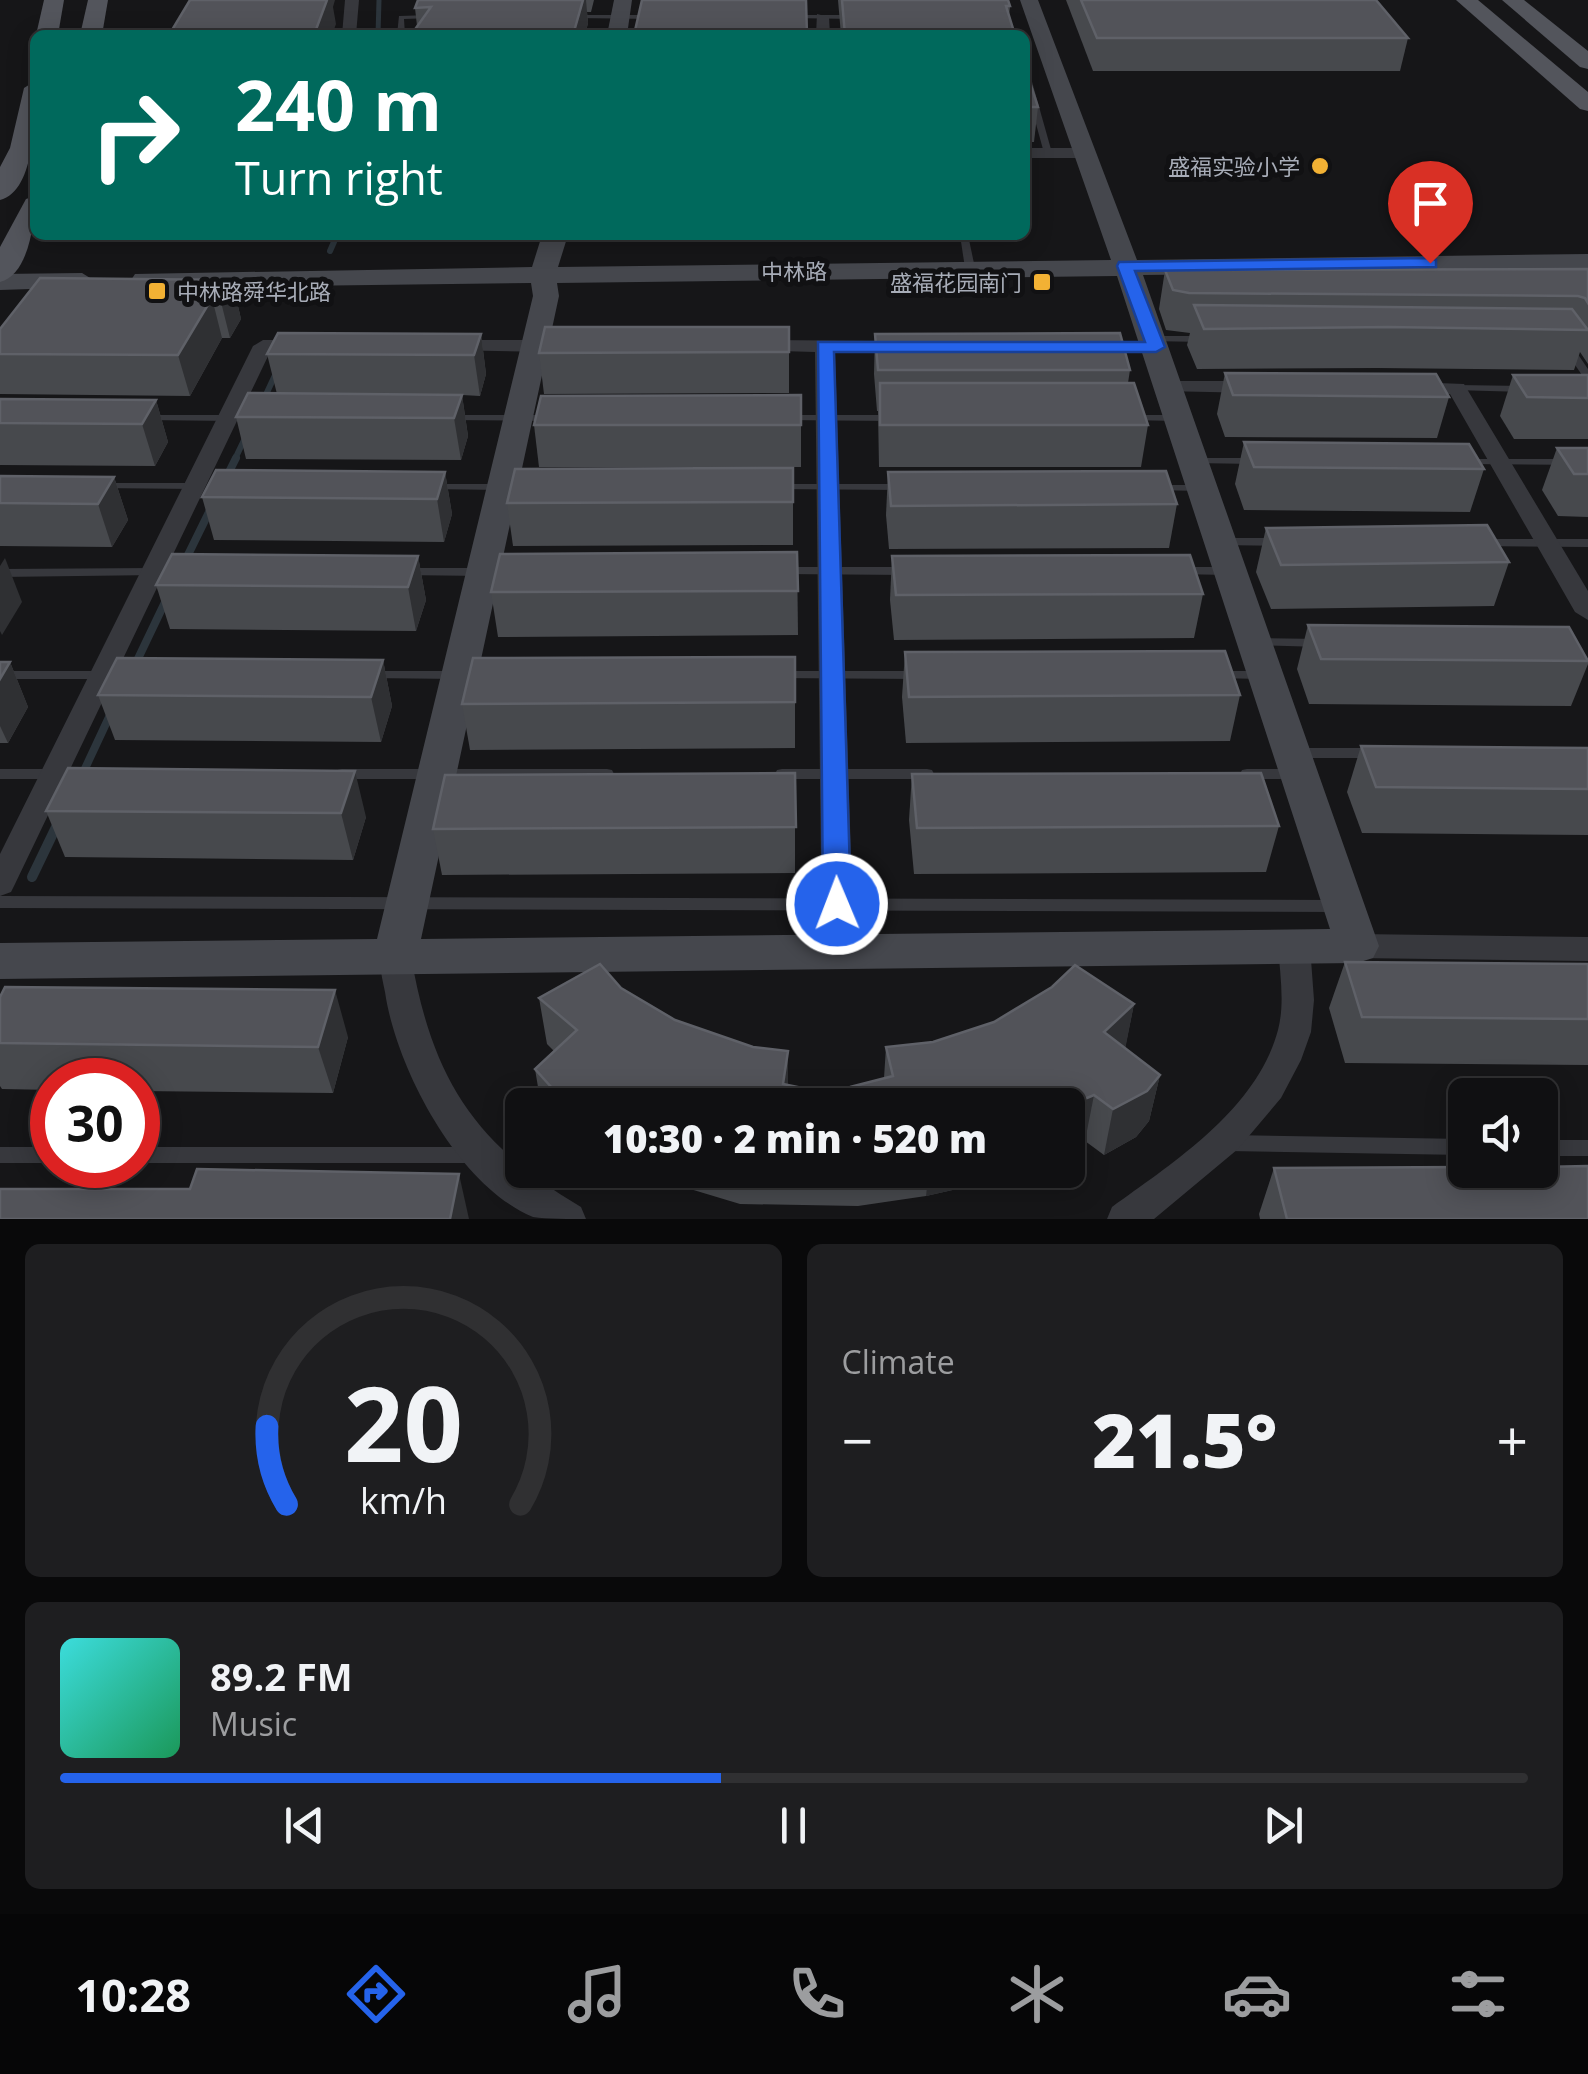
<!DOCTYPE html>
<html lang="en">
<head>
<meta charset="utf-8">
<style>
	:root { --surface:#101012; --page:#1e1e20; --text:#f1f3f6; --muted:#9c9d9f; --line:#303032; --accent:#2563eb }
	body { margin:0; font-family:"Open Sans","Noto Sans SC",sans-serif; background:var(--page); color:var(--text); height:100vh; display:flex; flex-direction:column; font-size:38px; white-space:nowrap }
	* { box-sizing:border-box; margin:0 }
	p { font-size:32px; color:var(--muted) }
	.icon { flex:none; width:55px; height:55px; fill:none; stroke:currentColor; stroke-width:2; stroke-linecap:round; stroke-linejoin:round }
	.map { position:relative; height:1219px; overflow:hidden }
	.side { display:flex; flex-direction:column; gap:25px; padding:25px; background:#09090a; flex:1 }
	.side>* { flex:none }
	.hud { position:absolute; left:30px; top:30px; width:1000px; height:210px; border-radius:15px; box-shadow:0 5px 25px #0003,0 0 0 2px var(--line); background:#00695c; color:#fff; overflow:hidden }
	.fabs { position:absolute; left:1448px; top:1078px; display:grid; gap:20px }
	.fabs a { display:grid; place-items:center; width:110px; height:110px; border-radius:15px; background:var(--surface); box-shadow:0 5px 25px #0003,0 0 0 2px var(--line); font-size:50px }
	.speed { position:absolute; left:30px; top:1058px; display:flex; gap:20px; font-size:50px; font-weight:700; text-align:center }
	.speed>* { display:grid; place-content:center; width:130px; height:130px; border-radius:50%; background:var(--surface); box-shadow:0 5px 25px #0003,0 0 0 2px var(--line); line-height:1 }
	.speed .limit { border:15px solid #d22; background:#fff; color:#111 }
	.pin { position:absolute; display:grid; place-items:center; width:85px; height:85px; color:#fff; margin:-102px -42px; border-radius:50% 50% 50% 0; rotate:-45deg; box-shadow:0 0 10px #0007 }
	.pin .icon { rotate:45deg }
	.me { position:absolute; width:110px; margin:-55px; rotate:359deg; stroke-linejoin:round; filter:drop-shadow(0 0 8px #0008) }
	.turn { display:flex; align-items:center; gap:35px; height:210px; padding:0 40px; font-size:45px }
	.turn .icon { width:130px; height:130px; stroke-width:2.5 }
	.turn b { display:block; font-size:70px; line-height:85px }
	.big { font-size:75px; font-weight:800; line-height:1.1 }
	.side .card { flex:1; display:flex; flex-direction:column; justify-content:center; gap:15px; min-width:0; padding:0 35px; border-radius:15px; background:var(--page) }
	.side .dial { align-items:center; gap:0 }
	.dial svg { height:260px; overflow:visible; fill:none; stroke:var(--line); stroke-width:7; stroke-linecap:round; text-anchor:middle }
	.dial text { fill:var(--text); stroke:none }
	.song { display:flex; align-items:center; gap:30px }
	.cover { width:120px; height:120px; border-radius:15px; background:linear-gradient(135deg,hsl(180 70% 55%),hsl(150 70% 35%)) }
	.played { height:10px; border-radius:5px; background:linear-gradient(90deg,var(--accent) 45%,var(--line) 45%) }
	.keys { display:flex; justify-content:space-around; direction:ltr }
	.heat { display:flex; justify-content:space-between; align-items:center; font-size:55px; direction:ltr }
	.side .tiles { flex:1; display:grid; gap:25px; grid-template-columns:1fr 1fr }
	.card:last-child { grid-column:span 2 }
	.trip { position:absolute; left:505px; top:1088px; width:580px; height:100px; border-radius:15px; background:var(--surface); box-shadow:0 5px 25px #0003,0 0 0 2px var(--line); font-weight:800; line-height:100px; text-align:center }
	.tabs { display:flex; height:160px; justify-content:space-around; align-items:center; background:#060607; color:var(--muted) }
	.tabs .icon { width:70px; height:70px }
	.tabs .active { color:var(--accent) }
	.tabs b { font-size:45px; color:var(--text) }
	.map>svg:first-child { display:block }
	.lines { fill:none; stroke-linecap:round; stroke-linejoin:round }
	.stream-far3 { stroke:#2c353c; stroke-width:5 }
	.stream-far2 { stroke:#2c353c; stroke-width:6 }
	.stream-far1 { stroke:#2c353c; stroke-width:8 }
	.stream { stroke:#2c353c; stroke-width:10 }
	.lane { fill:#37383d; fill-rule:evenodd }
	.street { fill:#37383d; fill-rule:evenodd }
	.secondary { fill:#45474d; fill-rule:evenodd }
	.primary { fill:#53555c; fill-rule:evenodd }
	.wall { fill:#47494d }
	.shaded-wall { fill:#2f3033 }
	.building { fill:#525359; stroke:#5f6168; stroke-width:2.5 }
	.route { fill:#2563eb; stroke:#184099; stroke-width:2.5 }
	.poi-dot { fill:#f2b134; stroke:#111113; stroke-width:4 }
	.labels { text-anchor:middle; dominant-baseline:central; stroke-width:10; stroke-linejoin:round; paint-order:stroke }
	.far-poi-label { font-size:22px; fill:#a8adb8; stroke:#111113; text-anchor:end }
	.far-street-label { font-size:22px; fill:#a8adb8; stroke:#111113 }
</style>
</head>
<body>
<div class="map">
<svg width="1588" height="1219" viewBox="0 0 1588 1219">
	<rect width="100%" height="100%" fill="#161618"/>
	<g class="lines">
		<polyline class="stream-far3" points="378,35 379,0"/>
		<g class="stream-far2">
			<polyline points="330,251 337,235"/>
			<polyline points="263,401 276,373"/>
			<polyline points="234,461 246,436"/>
		</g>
		<g class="stream-far1">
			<polyline points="226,478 236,458"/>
			<polyline points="184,563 211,508"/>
			<polyline points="134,667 167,598"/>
			<polyline points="82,775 110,715"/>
		</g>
		<polyline class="stream" points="32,877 58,823"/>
		<g class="lane">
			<polygon points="430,15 432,16 432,18 404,19 405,35 397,35 399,16"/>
			<polygon points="575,15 655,15 658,17 655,19 573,18 573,16"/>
			<polygon points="790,15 855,15 858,17 855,19 788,18 787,17"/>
			<polygon points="1025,69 1029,71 1052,153 1051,155 1044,153 1025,84"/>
			<polygon points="960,235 968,235 975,268 973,270 970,271 965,268"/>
			<polygon points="1153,336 1203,336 1208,339 1203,342 1149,341 1148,339"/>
			<polygon points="1569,346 1573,347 1588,369 1588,379 1584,378 1564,349"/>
			<polygon points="1457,385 1525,386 1530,389 1525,392 1453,390 1452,388"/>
			<polygon points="147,415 232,415 237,418 232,421 143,420 142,418"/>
			<polygon points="452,415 552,415 557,418 552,421 448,420 447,418 448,416"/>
			<polygon points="787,415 892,415 897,418 892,421 783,420 782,418 783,416"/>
			<polygon points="1132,415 1177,415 1182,418 1177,421 1128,420 1127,418 1128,416"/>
			<polygon points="1196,458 1256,458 1262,461 1256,464 1192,463 1190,461 1192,459"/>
			<polygon points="1466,459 1588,459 1588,465 1462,464 1460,462 1462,460"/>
			<polygon points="101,483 196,483 202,486 196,489 97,488 95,486"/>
			<polygon points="431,484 501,484 507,487 501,490 427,489 425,487 427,485"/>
			<polygon points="776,484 901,484 907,487 901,490 772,489 770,487"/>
			<polygon points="1156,485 1201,485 1207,488 1201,491 1152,490 1150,488 1152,486"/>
			<polygon points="1221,538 1281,538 1287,542 1281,546 1217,545 1215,542 1217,539"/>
			<polygon points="1481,539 1588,539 1588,547 1477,546 1475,543 1477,540"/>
			<polygon points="784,567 909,567 915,571 909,575 780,574 778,571 780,568"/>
			<polygon points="1179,567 1229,567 1235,571 1229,575 1175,574 1173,571 1175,568"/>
			<polygon points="154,568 158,569 160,572 158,575 0,577 0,569"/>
			<polygon points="404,568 484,568 490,572 484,576 400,575 398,572"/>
			<polygon points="1256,638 1321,639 1327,643 1321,647 1251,645 1250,642 1251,639"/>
			<polygon points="0,671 103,671 110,675 103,679 0,679"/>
			<polygon points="373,671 458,671 465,675 458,679 368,678 366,675 368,672"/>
			<polygon points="778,671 918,671 925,675 918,679 773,678 771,675"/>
			<polygon points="1218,671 1263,671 1270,675 1263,679 1213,678 1211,675"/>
			<polygon points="1296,748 1376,748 1381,750 1383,753 1381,756 1376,758 1296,758 1291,756 1289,753 1291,750"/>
			<polygon points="0,769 57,769 62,770 64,774 62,778 57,779 0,779"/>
			<polygon points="342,769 607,769 612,770 614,774 612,778 607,779 342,779 337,778 335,774 337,770"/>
			<polygon points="782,769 927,769 932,770 934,774 932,778 927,779 782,779 777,778 775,774 777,770"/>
			<polygon points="1247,769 1297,769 1302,770 1304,774 1302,778 1297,779 1247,779 1242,778 1240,774 1242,770"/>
			<polygon points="0,896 1337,900 1342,902 1345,906 1342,910 1337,912 0,908"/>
			<polygon points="1228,1135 1465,1139 1465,1155 1228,1151 1222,1149 1219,1143 1222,1137"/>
			<rect x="1540" y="1140" width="48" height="16"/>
			<rect x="0" y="1147" width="52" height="16"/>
			<polygon points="138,1147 472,1147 478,1149 481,1155 478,1161 472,1163 138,1163"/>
		</g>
		<g class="street">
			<polygon points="345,0 359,0 356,35 342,35"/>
			<polygon points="817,14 829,17 830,35 816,35"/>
			<polygon points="1025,148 1084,148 1092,153 1084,158 1025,158"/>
			<polygon points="824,235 842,235 842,237 833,242"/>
			<polygon points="263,340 306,340 316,346 306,352 270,352 15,884 11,892 0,896 0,854 253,346"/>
			<polygon points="451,340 551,340 561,346 551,352 444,350 444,342"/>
			<polygon points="756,340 906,341 916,347 906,353 835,353 854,951 849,960 838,963 827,960 822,951 815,352 749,350 746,346"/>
			<polygon points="1091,341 1156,341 1166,347 1156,353 1084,351 1084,343"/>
			<polygon points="1169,381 1256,381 1266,387 1256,393 1162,391 1159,387 1162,383"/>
			<polygon points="1411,382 1464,384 1588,591 1588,620 1575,612 1450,394 1404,392 1401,388 1404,384"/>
			<path d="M1294,934L1305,937L1310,946L1314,1000L1311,1032L1301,1060L1281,1098L1238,1149L1154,1219H1107L1112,1207C1174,1162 1257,1109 1278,1030C1285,1003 1280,974 1278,946L1283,937Z"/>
			<polygon points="1357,934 1588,937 1588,961 1357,958 1346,955 1341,946 1346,937"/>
			<path d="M395,943L406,947L411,956C432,1078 474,1144 581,1207L586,1219C571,1219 547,1219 533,1217C458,1186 396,1068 385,992C382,977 377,961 384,947Z"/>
		</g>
		<g class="secondary">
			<polygon points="614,0 632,0 627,35 607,35"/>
			<path d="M1020,0H1038L1137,260L1588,254V270L1143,275L1379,946L1373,958L1357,963L0,979V943L377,939L533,296L531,283L144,288L131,280L135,274L532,267L542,235H568L558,267L1111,260ZM1117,276L1330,929L421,939L559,296L557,283Z"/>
			<polygon points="82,273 95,281 91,287 0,290 0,274"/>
		</g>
		<g class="primary">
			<polygon points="44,0 64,0 58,35 36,35"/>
			<polygon points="88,0 108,0 102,35 80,35"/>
			<polygon points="1456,0 1478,0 1588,92 1588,111 1580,109"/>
			<polygon points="1502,0 1524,0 1588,51 1588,69 1580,67"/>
			<path d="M35,81C35,111 37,191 0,200V167L10,148L24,88Z"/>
			<path d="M35,196C35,221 29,275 0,282V247L26,199Z"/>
		</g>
	</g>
	<g class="wall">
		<polygon points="418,0 594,0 591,12 587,12 588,23 585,35 411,35 417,26 415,8"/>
		<polygon points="838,0 1008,0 1010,6 1009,16 1015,35 841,35"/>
		<polygon points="1066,0 1376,0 1408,38 1400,71 1093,71"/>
		<polygon points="1025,67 1038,107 1034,142 1025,142"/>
		<polygon points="1588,269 1588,364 1580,352 1574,370 1377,368 1197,369 1187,345 1190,333 1166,330 1159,309 1165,270"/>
		<polygon points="232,280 241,319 230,338 222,338 190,396 0,394 0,329"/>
		<polygon points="789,327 789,393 544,394 539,353"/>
		<polygon points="481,334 486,374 480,396 462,395 468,436 461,460 246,459 236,417 277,394 267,354"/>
		<polygon points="875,334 1130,370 1128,383 1148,425 1141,467 879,467 878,411 877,411 874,374"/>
		<polygon points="1225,373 1449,397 1437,438 1225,437 1217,414"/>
		<polygon points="1513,375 1588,375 1588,439 1514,439 1500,416"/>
		<polygon points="801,395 801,467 539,467 534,425"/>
		<polygon points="0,399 156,400 168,442 155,466 0,465"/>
		<polygon points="1244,442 1484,469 1470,512 1244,510 1235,484"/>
		<polygon points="1557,448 1588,448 1588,517 1558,516 1542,490"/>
		<polygon points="793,468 793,545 513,546 507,503"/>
		<polygon points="445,472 452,514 444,542 214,540 202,497"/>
		<polygon points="888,472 1177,504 1169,548 889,549 886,515"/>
		<polygon points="0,476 114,477 128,520 112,547 0,546"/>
		<polygon points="1266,528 1509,562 1494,606 1271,609 1256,572"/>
		<polygon points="797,552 798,635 498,637 491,592"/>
		<polygon points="418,556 426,600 416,631 170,629 156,585"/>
		<polygon points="892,556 1203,594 1194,638 894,640 890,600"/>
		<polygon points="1308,625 1588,659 1588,664 1571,706 1309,704 1297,669"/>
		<polygon points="905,652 1240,695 1230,741 906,743 902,697"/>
		<polygon points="795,657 795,748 470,750 462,704"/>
		<polygon points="383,660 392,706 381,742 115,740 98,695"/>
		<polygon points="0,662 10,662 28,707 8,743 0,743"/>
		<polygon points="1361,746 1588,748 1588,835 1362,833 1347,792"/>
		<polygon points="68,768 366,817 353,860 65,857 46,811"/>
		<polygon points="795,773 795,873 442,875 433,829"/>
		<polygon points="912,774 1279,826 1266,872 914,874 909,820"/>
		<polygon points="1345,962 1588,964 1588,1065 1345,1063 1329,1008"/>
		<polygon points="621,988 788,1085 812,1090 850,1087 884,1078 886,1047 933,1042 1134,1004 1125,1048 1160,1075 1149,1121 1136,1137 1104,1155 1085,1141 1068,1105 541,1105 535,1069 554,1051 547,1044 539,998"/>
		<polygon points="348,1037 333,1093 138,1091 138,1080 52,1080 52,1090 2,1089 0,1086 0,1043"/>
		<polygon points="1274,1168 1588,1219 1260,1219 1259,1214"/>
		<polygon points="627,1170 1016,1170 988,1182 926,1196 858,1206 740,1204"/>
	</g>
	<g class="shaded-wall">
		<polygon points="321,0 335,0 333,7 336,24 332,35 314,35"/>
		<polygon points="583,0 586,0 588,23 585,35 573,35"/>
		<polygon points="232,280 241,319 230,338 220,298"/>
		<polygon points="212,298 222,338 190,396 178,355"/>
		<polygon points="481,334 486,374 480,396 474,355"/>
		<polygon points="462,395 468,436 461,460 454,418"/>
		<polygon points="156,400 168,442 155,466 142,424"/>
		<polygon points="445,472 452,514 444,542 437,499"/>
		<polygon points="114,477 128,520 112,547 98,504"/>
		<polygon points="418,556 426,600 416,631 408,587"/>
		<polygon points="5,558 22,602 2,635 0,631 0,566"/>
		<polygon points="383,660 392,706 381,742 371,697"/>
		<polygon points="10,662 28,707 8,743 0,726 0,679"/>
		<polygon points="355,771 366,817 353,860 341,813"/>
		<polygon points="335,990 348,1037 333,1093 318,1047"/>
		<polygon points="1134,1004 1125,1050 1104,1032"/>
		<polygon points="788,1051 788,1097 783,1084"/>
		<polygon points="1160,1075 1149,1121 1136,1137 1104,1155 1113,1109"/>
		<polygon points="1094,1095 1085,1141 1068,1148 1068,1106"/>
		<polygon points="929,1170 1016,1170 988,1182 926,1196"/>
		<polygon points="459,1174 469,1219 450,1219"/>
	</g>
	<g class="building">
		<polygon points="190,0 327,0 314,35 169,35"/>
		<polygon points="418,0 583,0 573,35 411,35 431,7 415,8"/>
		<polygon points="642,0 806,0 807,35 634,35"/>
		<polygon points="842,0 1008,0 1010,6 1006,6 1015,35 845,35"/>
		<polygon points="1081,0 1376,0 1408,38 1097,38"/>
		<polygon points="1025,67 1038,107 1025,107"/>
		<polygon points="1588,269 1588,303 1585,298 1578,296 1189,293 1173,290 1165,270"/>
		<polygon points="40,278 232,280 220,298 212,298 178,355 0,354 0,329"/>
		<polygon points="1194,305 1572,309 1588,330 1388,327 1204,329"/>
		<polygon points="545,327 789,327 789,352 539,353"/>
		<polygon points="278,333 481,334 474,355 267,354"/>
		<polygon points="1120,333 1130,370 878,370 875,334"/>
		<polygon points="1225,373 1436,374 1449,397 1233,395"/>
		<polygon points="1513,375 1588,375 1588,398 1527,397"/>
		<polygon points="880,383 1134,383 1148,425 880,425"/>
		<polygon points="248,393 462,395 454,418 236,417"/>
		<polygon points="801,395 801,425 534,425 541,396"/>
		<polygon points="0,399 156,400 142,424 0,423"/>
		<polygon points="1244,442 1469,444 1484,469 1254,467"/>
		<polygon points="1557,448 1588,448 1588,474 1574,474"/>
		<polygon points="793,468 793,502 507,503 515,469"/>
		<polygon points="216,470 445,472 437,499 202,497"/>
		<polygon points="1166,471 1177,504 891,506 888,472"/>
		<polygon points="0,476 114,477 98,504 0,503"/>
		<polygon points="1487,525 1509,562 1281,565 1266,528"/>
		<polygon points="797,552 798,591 491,592 500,554"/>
		<polygon points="172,554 418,556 408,587 156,585"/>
		<polygon points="1190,555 1203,594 896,595 892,556"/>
		<polygon points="1308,625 1569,627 1588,661 1321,659"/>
		<polygon points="1225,651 1240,695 909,697 905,652"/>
		<polygon points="795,657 795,702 462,704 473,658"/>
		<polygon points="117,658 383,660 371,697 98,695"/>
		<polygon points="0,662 10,662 0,679"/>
		<polygon points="1361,746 1588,748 1588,789 1376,787"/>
		<polygon points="68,768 355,771 341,813 46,811"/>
		<polygon points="795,773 796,827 433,829 445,775"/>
		<polygon points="1261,773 1279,826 917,828 912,774"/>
		<polygon points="1345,962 1588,964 1588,1019 1362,1017"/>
		<polygon points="600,964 621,988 675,1020 753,1047 788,1051 783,1084 812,1090 850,1087 893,1076 886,1047 933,1042 994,1022 1052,987 1075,965 1134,1004 1104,1032 1160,1075 1147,1091 1113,1109 1094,1095 1068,1106 585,1105 553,1089 535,1069 577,1030 539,998"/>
		<polygon points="5,987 335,990 318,1047 0,1043 0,997"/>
		<polygon points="1588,1166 1588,1219 1287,1219 1274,1168 1465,1167 1465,1170 1540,1170 1540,1167"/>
		<polygon points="197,1169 459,1174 450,1219 0,1219 0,1189 190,1189"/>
	</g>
	<polygon class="route" points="1430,258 1436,260 1436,267 1135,271 1165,347 1156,352 834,352 851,904 847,912 837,915 827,912 823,904 818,342 1145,342 1117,266 1119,262"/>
	<g class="poi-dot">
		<circle cx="1320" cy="166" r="10"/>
		<rect x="1032" y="272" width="20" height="20" rx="5"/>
		<rect x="147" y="281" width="20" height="20" rx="5"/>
	</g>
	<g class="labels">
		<g class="far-poi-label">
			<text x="1300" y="166">盛福实验小学</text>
			<text x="1022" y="282">盛福花园南门</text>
			<text x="177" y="291" text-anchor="start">中林路舜华北路</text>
		</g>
		<g class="far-street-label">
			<text transform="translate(794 271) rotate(-1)">中林路</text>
		</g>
	</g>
</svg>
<div class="fabs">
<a><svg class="icon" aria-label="sound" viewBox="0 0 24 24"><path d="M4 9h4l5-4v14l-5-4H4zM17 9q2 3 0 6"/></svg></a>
</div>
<div class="speed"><div class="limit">30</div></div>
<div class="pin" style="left:1430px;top:263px;background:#d93025"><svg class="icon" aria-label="arrive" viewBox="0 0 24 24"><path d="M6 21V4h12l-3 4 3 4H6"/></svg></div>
<svg class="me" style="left:837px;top:904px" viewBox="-20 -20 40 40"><circle r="17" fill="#2563eb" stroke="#fff" stroke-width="3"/><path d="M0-11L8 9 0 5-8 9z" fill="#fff"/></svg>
<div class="trip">10:30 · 2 min · 520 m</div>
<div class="hud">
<div class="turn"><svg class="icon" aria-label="right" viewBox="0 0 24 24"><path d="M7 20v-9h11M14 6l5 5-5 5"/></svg><div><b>240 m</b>Turn right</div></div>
</div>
</div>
<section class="side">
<div class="tiles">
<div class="card dial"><svg viewBox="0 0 100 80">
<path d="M14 69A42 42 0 1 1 86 69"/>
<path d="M14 69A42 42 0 0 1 8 45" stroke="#2563eb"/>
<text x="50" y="56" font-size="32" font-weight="700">20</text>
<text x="50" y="72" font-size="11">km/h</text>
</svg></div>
<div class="card"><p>Climate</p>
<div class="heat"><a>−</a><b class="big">21.5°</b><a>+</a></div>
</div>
<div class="card">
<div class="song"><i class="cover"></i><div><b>89.2 FM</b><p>Music</p></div></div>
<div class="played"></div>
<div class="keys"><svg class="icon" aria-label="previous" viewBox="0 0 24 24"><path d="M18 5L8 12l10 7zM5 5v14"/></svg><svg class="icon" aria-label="pause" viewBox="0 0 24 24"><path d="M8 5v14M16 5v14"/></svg><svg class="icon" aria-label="next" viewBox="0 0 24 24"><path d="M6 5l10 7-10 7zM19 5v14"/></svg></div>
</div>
</div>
</section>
<nav class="tabs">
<b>10:28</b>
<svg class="icon active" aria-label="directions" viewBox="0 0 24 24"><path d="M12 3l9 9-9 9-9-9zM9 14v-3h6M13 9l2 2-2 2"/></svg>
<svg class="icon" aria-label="music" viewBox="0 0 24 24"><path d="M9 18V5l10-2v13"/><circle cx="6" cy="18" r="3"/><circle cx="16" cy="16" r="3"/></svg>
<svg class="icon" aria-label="phone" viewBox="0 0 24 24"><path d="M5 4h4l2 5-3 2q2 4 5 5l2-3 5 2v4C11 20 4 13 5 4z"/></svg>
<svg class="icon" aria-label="climate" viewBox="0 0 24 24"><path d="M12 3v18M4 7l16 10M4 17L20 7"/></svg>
<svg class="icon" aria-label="car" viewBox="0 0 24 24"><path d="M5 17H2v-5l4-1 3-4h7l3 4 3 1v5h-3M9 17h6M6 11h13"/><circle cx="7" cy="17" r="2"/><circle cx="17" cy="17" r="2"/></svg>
<svg class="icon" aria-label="filters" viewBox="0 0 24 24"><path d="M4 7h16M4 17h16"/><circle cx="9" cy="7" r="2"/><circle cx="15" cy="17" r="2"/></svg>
</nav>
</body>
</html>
